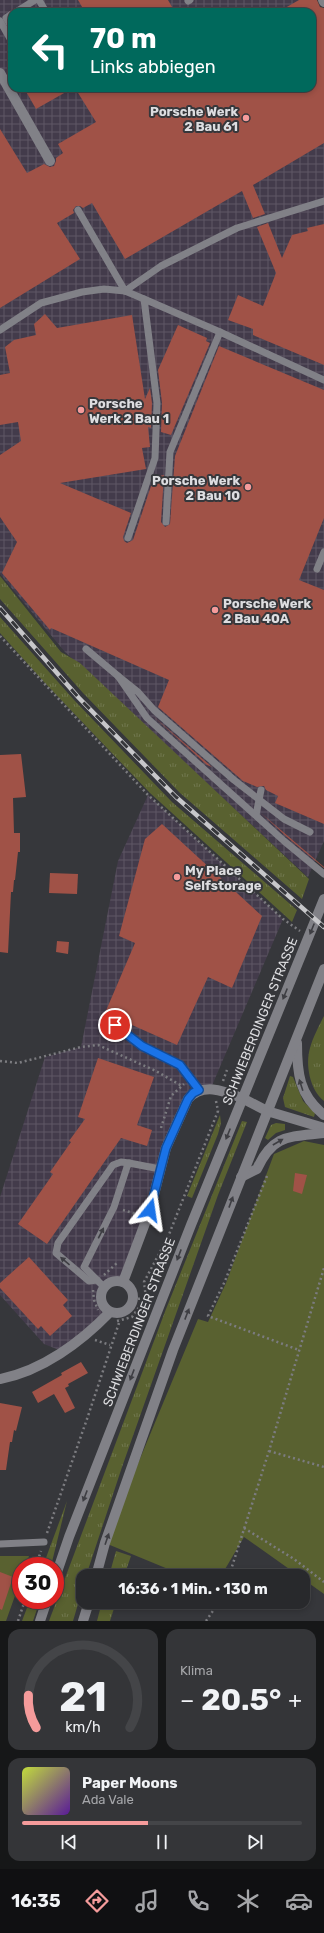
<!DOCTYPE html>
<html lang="de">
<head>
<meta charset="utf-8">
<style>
	:root { --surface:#28292c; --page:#343538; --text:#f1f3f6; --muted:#a5a6a9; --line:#444548; --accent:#f59b9b }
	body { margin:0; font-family:Rubik,sans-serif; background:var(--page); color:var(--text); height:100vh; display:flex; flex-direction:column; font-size:15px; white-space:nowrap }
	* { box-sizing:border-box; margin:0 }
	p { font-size:13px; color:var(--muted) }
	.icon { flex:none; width:22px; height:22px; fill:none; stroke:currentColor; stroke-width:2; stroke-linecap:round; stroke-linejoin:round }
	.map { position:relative; height:1621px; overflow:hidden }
	.panel { display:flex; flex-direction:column; gap:8px; padding:8px; background:#161718; flex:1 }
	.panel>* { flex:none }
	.hud { position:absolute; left:8px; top:8px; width:308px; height:84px; border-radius:12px; box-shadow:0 2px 6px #0003,0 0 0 1px var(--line); background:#00695c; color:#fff; overflow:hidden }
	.speed { position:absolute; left:12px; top:1557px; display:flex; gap:8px; font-size:20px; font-weight:700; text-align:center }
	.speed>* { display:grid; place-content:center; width:52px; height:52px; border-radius:50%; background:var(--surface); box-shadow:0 2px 6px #0003,0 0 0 1px var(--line); line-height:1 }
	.speed .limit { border:6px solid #d22; background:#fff; color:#111 }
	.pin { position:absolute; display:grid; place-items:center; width:34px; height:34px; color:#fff; margin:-17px; border:2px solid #fff; border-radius:50%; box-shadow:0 1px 4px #0007 }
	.me { position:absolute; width:44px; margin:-22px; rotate:15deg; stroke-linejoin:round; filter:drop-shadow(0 0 3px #0008) }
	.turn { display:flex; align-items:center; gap:14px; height:84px; padding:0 16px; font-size:18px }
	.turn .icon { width:52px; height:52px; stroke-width:2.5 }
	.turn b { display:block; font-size:28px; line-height:34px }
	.big { font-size:30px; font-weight:700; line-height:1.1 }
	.panel .card { flex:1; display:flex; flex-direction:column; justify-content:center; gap:6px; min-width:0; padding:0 14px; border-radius:12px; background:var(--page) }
	.panel .dial { align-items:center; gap:0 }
	.dial svg { height:104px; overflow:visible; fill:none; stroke:var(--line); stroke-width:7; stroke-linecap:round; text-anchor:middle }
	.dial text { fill:var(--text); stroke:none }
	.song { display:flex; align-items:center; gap:12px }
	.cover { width:48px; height:48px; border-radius:6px; background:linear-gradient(135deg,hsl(70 70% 55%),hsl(270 70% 35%)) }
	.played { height:4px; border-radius:2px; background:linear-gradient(90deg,var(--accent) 45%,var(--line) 45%) }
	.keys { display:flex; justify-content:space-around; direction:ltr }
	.heat { display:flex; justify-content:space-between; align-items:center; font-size:22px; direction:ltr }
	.panel .tiles { flex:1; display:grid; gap:8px; grid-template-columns:1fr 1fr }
	.card:last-child { grid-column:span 2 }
	.trip { position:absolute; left:76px; top:1569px; width:234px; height:40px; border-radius:12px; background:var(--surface); box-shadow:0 2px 6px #0003,0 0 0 1px var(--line); font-weight:700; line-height:40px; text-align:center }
	.menu { display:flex; height:64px; justify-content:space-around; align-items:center; background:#101012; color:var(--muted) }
	.menu .icon { width:28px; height:28px }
	.menu .selected { color:var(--accent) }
	.menu b { font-size:18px; color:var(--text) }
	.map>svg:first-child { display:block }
	.industrial { fill:url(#industrial-grid) }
	.grass { fill:url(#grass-tufts) }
	.garden { fill:#596130 }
	.building { fill:#a05247 }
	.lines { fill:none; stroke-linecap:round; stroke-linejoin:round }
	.path { stroke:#7c7c80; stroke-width:2.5; stroke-dasharray:2 3; stroke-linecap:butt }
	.lane { stroke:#818187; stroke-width:7 }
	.street { stroke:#818187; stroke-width:10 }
	.secondary { stroke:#818187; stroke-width:10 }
	.rail-casing { stroke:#c7c7ca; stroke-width:4.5 }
	.rail { stroke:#36373b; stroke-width:3; stroke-dasharray:9; stroke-linecap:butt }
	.oneway { fill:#3e3e43 }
	.route-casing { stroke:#114b97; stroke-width:10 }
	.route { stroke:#1a73e8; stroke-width:7 }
	.poi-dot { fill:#f59b9b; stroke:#36373b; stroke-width:1.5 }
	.labels { text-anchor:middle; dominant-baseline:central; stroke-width:4; stroke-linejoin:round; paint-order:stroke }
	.poi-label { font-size:13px; font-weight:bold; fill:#dddde0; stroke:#36373b; text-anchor:start }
	.street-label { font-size:13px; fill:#dddde0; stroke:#36373b }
</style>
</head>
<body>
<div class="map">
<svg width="324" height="1621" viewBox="0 0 324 1621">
	<defs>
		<pattern id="industrial-grid" width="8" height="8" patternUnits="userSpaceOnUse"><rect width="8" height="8" fill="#433b4b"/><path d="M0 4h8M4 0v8" fill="none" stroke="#5e5765"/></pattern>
		<pattern id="grass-tufts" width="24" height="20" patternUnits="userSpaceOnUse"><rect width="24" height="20" fill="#596130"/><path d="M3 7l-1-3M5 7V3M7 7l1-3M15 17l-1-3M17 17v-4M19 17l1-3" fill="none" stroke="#70774e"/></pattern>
	</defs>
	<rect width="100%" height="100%" fill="#36373b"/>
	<g class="industrial">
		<polygon points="0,0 303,0 310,12 12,12 12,88 312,88 324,37 324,841 308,877 65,652 0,574"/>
		<polygon points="148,795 283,919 211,1088 188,1099 123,1282 110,1282 104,1287 100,1296 101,1302 110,1312 64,1352 44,1344 0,1295 0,1197 45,1057 81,1047 118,861"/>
	</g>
	<g class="grass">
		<polygon points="0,576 61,652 80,663 309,879 302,899 180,793 83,693 0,599"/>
		<polygon points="0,617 75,701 172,802 297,910 292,922 150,793 44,682 0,633"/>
		<path d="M324,1016V1101C310,1090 305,1065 310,1048C313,1037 319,1026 324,1016Z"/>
		<polygon points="290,1076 293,1077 303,1101 315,1113 314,1117 285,1107 283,1098"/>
		<polygon points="220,1115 221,1123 218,1134 192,1198 187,1196"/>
		<polygon points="242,1121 247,1122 218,1195 122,1467 86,1576 83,1576 83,1587 73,1621 49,1621 166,1309"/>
		<polygon points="276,1123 285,1124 285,1130 276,1133 268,1140 265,1138 271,1125"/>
		<polygon points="67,1501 51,1566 43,1566"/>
		<polygon points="116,1551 131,1556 124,1576 109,1576"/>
		<polygon points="30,1600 40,1600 33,1621 22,1621"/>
		<polygon points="102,1602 116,1602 110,1621 97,1621"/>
	</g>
	<g class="garden">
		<polygon points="304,1141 324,1145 324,1594 303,1579 303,1576 299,1576 244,1537 221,1576 185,1576 105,1543 198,1319 208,1322 226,1283 274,1154"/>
		<polygon points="0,1556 29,1556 26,1566 21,1566 21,1579 6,1621 0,1621"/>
	</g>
	<g class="building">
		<polygon points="78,0 168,0 175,12 85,12"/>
		<polygon points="299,0 317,0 320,7 324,8 324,143 253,185 265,214 253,218 242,191 125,259 92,203 83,208 80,206 76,206 73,210 74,213 57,223 80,259 0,308 0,129 27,173 44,164 50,167 54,166 56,161 56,158 63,153 58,144 96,122 75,88 312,88 312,12 278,12"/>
		<polygon points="24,88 73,88 36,109"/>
		<polygon points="268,223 282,258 292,235 308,231 307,228 324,224 324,365 253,335 253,329 228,320 238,295 263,306 276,273 257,227"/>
		<polygon points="45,314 57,328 132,315 145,399 150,388 152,403 151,428 148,427 150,447 142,448 146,469 60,483 131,513 123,537 124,541 127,543 133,540 154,477 164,475 161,522 165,527 170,524 175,456 219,346 324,390 324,518 299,580 324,590 324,824 275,803 278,796 266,790 264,786 257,787 243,781 158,707 169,680 51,628 50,630 2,573 17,542 0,517 0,455 21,441 18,422 0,425 0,375 10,373 5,347 14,340 36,335 34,324"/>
		<polygon points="178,325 207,338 206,341 210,343 171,435 161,432 162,403 158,370"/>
		<polygon points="153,716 212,767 207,765"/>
		<polygon points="21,754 26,797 13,798 14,833 20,833 20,852 18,852 15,880 14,880 13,892 11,892 8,953 0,952 0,755"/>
		<polygon points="261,813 324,867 324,868 287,837"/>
		<polygon points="162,824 262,916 232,988 208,977 177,1045 105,1013 135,943 119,936 145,839"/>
		<polygon points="50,873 78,874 77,894 49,893"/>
		<polygon points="57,941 69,942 68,954 56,952"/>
		<polygon points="98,1058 154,1077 137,1125 152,1130 147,1146 121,1138 47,1244 18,1224 53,1174 50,1172 71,1142 69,1141 85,1119 78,1117"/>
		<polygon points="295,1173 307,1175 302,1194 293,1191"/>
		<polygon points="29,1257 68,1300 63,1305 72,1316 50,1336 41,1326 38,1329 0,1288 0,1283"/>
		<polygon points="81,1362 88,1373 68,1384 69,1386 65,1388 75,1408 65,1413 54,1394 38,1403 32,1392 62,1375 61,1373"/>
		<polygon points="0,1403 22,1407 16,1431 14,1430 12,1442 10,1442 6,1470 0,1470"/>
		<polygon points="0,1572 13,1577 2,1610 0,1609"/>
	</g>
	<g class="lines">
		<g class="path">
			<polyline points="0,636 148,795 283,919 300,931"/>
			<polyline points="0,1061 18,1063 81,1047 98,1045 156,1071 182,1086"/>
			<polyline points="223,1081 227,1070"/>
			<polyline points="161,1128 171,1096 184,1084"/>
			<polyline points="267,1176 225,1281 208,1316 299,1350"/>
			<polyline points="123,1210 136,1214"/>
			<polyline points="104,1275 118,1262"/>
			<polyline points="93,1290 94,1300 98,1310"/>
			<polyline points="133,1299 152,1298"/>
			<polyline points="117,1321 132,1317 146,1298 144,1282 168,1237 218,1111 216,1101"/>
			<polyline points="95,1340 110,1345"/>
			<polyline points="269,1451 324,1467"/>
			<polyline points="244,1528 294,1559 324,1582"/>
			<polyline points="47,1533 87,1419 120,1320"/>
			<polyline points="36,1566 41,1551"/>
			<polyline points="229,1576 269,1451 324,1268"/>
			<polyline points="18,1621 25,1600"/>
			<polyline points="206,1621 219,1602"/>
		</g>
		<g class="lane">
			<polyline points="39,0 46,12"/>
			<polyline points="188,1 190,0"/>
			<polyline points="16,12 35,0"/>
			<polyline points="12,14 6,18 12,28"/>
			<polyline points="0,21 12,42"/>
			<polyline points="78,210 125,291 161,266 237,228 324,201"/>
			<polyline points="0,330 41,303 82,292 104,289 125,291 144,299"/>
			<polyline points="166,522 170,452 220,332 324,380"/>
			<polyline points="128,538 155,458 157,403 144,299 220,332"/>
			<polyline points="317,569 324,552"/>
			<polyline points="86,649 118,676"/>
			<polyline points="256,815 261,790"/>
			<polyline points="310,832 284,819 234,780 154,710 138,692 118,676 147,718 284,841 324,874"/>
			<polyline points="115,1025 142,1046 180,1065 199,1090"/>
			<polyline points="97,1280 89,1281 56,1253 58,1243 113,1165 121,1162 129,1163"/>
			<polyline points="104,1287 84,1267 114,1207 127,1167 129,1163 160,1169"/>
			<polyline points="0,1544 44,1542"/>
		</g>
		<g class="street">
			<polyline points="0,73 50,161"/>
			<circle cx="117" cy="1297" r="16"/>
			<path d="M123,1282L150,1210L166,1148L188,1099C203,1082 224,1091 242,1098"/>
			<path d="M0,1379C42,1371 81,1342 110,1312"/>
		</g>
		<g class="secondary">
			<polyline points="323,0 324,2"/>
			<path d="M297,1043C297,1073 299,1095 324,1115"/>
			<polyline points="242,1098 267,1111 324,1128"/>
			<path d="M241,1177L257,1169C273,1134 289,1137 324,1133"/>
			<polyline points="96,1576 105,1543 173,1350 324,969"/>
			<polyline points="55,1578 69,1537 191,1225 324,899"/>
			<polyline points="40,1621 47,1600"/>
			<polyline points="83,1621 89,1602"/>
		</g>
		<g class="rail-casing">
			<polyline id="rail" points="0,608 79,698 176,797 324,927"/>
		</g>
		<use href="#rail" class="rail"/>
	</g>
	<defs><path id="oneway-solid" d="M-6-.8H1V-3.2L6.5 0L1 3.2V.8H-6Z"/></defs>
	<g class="oneway">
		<use href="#oneway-solid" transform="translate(312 929) rotate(112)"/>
		<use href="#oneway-solid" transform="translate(285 994) rotate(112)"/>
		<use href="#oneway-solid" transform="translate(301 1085) rotate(-108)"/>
		<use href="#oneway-solid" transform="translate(228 1134) rotate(112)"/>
		<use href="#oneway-solid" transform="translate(278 1142) rotate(-30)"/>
		<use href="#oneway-solid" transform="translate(231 1202) rotate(-70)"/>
		<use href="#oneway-solid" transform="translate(101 1233) rotate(-63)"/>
		<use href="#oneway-solid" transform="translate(179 1255) rotate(111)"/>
		<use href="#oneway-solid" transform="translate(65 1261) rotate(-140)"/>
		<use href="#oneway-solid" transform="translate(187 1314) rotate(-69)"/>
		<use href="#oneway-solid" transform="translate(132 1375) rotate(111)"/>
		<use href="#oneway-solid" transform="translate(85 1496) rotate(111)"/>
		<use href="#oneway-solid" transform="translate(107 1539) rotate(-71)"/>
	</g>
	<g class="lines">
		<g class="route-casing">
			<polyline id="route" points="115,1025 142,1046 180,1065 199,1090 193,1093 188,1099 166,1148 150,1210"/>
		</g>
		<use href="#route" class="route"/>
	</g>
	<g class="poi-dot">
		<circle cx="246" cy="118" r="4"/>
		<circle cx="81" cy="410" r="4"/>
		<circle cx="248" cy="487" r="4"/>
		<circle cx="215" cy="610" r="4"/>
		<circle cx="177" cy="877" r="4"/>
	</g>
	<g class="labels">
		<g class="poi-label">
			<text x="238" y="111" text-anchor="end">Porsche Werk<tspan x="238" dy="15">2 Bau 61</tspan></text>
			<text x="89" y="403">Porsche<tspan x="89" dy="15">Werk 2 Bau 1</tspan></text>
			<text x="240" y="480" text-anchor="end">Porsche Werk<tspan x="240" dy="15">2 Bau 10</tspan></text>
			<text x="223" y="603">Porsche Werk<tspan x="223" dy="15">2 Bau 40A</tspan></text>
			<text x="185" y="870">My Place<tspan x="185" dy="15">Selfstorage</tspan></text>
		</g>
		<g class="street-label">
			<text transform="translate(260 1021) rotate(-68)">SCHWIEBERDINGER STRASSE</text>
			<text transform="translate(139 1322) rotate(-69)">SCHWIEBERDINGER STRASSE</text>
		</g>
	</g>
</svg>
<div class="speed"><div class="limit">30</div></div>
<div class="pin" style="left:115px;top:1025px;background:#d93025"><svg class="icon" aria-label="arrive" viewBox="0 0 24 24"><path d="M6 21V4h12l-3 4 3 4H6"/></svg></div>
<svg class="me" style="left:150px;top:1210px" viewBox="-20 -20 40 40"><path d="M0-17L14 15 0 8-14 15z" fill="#1a73e8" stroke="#fff" stroke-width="4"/></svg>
<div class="trip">16:36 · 1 Min. · 130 m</div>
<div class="hud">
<div class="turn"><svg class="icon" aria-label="left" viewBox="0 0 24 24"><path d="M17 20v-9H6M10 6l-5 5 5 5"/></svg><div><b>70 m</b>Links abbiegen</div></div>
</div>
</div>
<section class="panel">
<div class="tiles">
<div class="card dial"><svg viewBox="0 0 100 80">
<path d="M14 69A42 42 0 1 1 86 69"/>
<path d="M14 69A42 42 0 0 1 8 44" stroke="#f59b9b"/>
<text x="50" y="56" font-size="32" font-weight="700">21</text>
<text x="50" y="72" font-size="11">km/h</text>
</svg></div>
<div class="card"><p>Klima</p>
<div class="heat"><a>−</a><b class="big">20.5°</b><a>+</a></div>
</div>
<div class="card">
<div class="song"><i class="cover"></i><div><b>Paper Moons</b><p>Ada Vale</p></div></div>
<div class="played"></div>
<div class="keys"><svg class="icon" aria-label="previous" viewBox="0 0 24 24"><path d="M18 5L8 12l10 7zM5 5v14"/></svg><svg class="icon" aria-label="pause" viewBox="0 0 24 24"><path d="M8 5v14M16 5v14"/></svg><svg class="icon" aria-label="next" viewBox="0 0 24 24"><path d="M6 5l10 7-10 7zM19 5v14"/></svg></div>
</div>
</div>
</section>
<nav class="menu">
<b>16:35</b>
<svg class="icon selected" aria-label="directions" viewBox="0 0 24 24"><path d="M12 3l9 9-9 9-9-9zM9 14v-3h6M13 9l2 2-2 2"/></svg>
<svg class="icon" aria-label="music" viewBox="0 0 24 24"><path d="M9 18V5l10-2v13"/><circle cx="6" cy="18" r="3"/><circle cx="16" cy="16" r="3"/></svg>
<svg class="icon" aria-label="phone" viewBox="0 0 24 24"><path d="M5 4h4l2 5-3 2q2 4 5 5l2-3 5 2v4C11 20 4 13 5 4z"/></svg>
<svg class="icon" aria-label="climate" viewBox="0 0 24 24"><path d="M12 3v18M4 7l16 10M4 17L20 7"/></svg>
<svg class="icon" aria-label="car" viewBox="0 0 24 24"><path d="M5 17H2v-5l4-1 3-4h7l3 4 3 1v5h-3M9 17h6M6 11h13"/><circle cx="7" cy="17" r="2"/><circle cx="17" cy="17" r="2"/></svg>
</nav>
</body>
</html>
